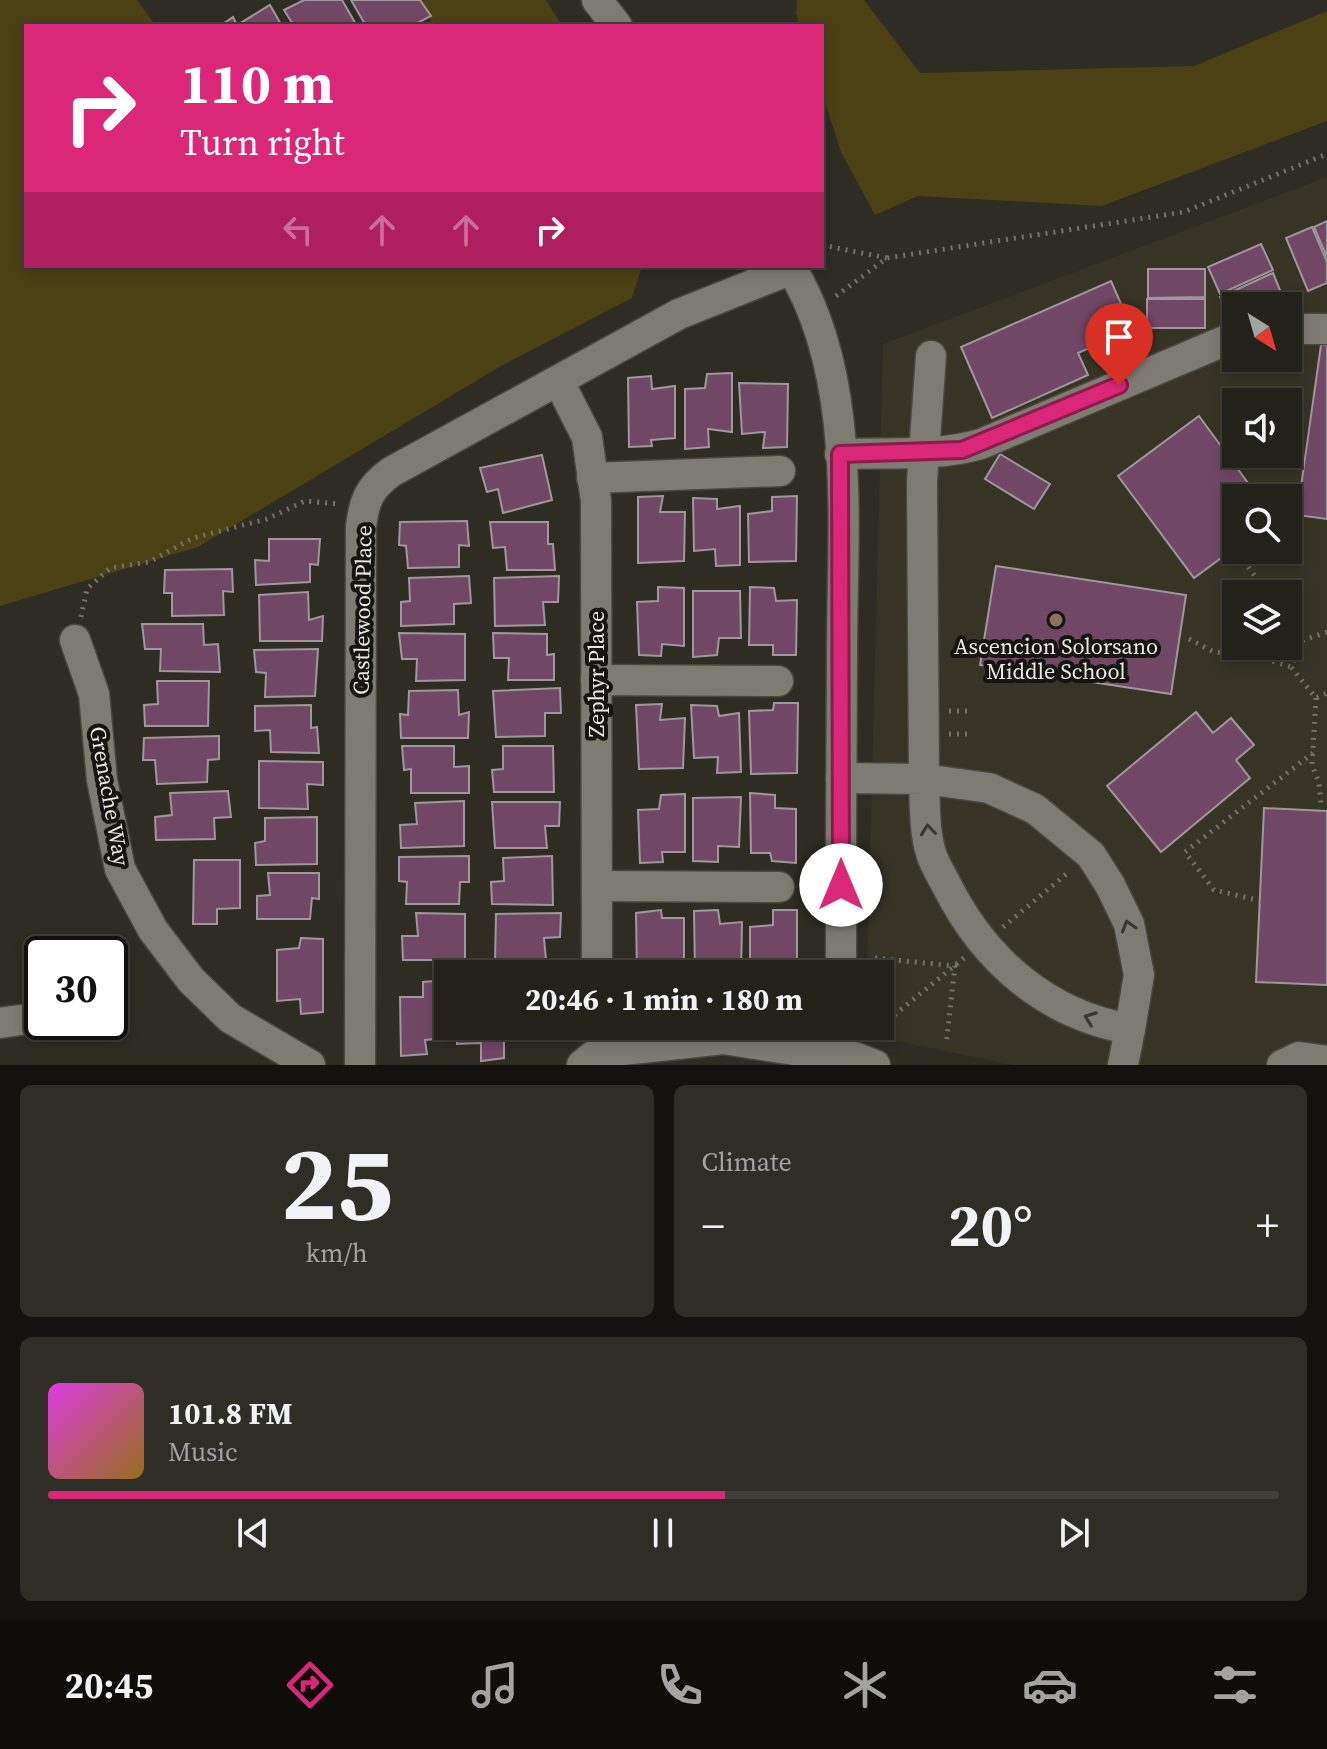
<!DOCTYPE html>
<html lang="en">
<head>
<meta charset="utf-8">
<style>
	:root { --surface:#22211a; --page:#2e2e27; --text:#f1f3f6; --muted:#a2a3a2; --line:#3f3e39; --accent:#db2777 }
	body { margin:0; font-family:"Source Serif 4",serif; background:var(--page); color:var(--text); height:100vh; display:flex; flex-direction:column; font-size:30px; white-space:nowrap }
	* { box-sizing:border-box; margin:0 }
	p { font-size:26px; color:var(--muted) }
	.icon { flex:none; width:44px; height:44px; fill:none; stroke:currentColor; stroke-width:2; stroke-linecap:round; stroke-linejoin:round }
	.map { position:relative; height:1065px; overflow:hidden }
	.sheet { display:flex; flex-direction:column; gap:20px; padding:20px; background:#13120e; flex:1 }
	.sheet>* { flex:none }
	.guide { position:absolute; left:24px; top:24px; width:800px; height:244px; border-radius:0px; box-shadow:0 4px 12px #0003,0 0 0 2px var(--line); background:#db2777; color:#fff; overflow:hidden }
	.needle { width:52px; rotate:143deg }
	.fabs { position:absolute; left:1222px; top:292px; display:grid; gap:16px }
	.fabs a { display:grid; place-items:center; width:80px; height:80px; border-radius:0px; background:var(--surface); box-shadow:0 4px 12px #0003,0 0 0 2px var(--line); font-size:40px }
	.speed { position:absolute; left:24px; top:936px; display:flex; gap:16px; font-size:40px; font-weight:700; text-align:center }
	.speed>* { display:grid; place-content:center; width:104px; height:104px; border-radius:50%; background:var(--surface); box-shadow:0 4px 12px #0003,0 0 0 2px var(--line); line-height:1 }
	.speed .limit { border:4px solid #111; border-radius:12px; background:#fff; color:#111 }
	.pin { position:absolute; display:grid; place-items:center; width:68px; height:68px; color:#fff; margin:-82px -34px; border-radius:50% 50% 50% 0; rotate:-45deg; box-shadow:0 0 8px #0007 }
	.pin .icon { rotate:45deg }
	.me { position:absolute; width:88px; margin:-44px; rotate:0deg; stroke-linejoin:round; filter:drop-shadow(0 0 6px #0008) }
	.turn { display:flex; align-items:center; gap:28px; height:168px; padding:0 24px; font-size:36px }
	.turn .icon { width:104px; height:104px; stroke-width:2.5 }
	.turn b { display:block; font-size:56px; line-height:68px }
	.lanes { display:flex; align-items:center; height:76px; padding:0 24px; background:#0003; justify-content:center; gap:40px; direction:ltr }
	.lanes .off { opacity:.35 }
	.big { font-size:60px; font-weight:700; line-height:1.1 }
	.sheet .tile { flex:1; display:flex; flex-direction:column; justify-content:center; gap:12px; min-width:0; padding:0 28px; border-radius:12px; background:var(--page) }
	.sheet .dial { align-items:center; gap:0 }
	.dial b { font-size:104px; line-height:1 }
	.song { display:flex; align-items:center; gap:24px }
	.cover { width:96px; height:96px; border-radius:12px; background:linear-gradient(135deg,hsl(300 70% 55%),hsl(40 70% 35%)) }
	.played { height:8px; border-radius:4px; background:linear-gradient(90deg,var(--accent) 55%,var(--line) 55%) }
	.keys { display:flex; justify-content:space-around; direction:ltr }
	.heat { display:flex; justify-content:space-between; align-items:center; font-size:44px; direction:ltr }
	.sheet .tiles { flex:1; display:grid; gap:20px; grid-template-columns:1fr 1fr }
	.tile:last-child { grid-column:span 2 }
	.trip { position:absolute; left:434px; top:960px; width:460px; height:80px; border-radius:0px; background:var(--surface); box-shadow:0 4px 12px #0003,0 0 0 2px var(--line); font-weight:700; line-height:80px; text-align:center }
	.tabs { display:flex; height:128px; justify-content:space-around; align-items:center; background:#0e0d0a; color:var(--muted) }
	.tabs .icon { width:56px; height:56px }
	.tabs .on { color:var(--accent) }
	.tabs b { font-size:36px; color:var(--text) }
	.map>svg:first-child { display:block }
	.built { fill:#373425; fill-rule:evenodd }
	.green { fill:#4b4114 }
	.building { fill:#714766; stroke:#a0969d; stroke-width:2 }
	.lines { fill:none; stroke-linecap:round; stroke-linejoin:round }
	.minor-casing { stroke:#49473f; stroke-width:33 }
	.path { stroke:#74736b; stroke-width:5; stroke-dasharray:2 6; stroke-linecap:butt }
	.minor { stroke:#7e7c72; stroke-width:30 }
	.oneway { stroke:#3a3832 }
	.route-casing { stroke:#8e194d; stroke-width:20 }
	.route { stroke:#db2777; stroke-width:14 }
	.education-dot { fill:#8d6e63; stroke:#151410; stroke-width:3 }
	.labels { text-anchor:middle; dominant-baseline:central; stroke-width:8; stroke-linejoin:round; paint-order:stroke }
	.street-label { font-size:22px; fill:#e9e8e2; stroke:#151410 }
	.poi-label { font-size:22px; fill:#e9e8e2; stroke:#151410 }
</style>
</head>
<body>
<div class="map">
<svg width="1327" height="1065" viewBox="0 0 1327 1065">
	<rect width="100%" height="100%" fill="#2e2c23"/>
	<path class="built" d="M1327,177V1065H1012L865,1034L866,1026H880V974H867L883,344ZM1236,306H1288V358H1236ZM1236,402H1288V454H1236ZM1236,498H1288V550H1236ZM1236,594H1288V646H1236Z"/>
	<g class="green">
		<polygon points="0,0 137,0 156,26 26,26 26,266 642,266 632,298 501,366 198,547 0,606"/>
		<polygon points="421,0 546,0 562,26 433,26"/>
		<polygon points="797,0 864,0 920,73 1194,66 1327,11 1327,121 1102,206 918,196 875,215 841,152 822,93 822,26 800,26 796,13"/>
	</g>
	<g class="building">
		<polygon points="304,0 342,0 357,26 294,26 284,10"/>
		<polygon points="351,0 420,0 431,16 412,26 366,26"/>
		<polygon points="270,5 282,26 220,26 233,17 237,25"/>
		<polygon points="1327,221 1327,257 1314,227"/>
		<polygon points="1312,227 1327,262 1327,283 1308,291 1286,238"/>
		<polygon points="1261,244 1273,270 1220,294 1208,267"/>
		<polygon points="1148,269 1205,269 1205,297 1148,298"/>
		<polygon points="1273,273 1284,300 1270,306 1236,306 1236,321 1231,323 1220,297"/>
		<polygon points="1111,281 1132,329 1078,353 1088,375 992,418 961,347"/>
		<rect x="1147" y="299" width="58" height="29"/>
		<polygon points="1321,345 1327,345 1327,519 1297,515"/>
		<polygon points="732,373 732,432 708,429 709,447 685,449 685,389 705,388 707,374"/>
		<polygon points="651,376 652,389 675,386 675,438 651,440 652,446 629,447 628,378"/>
		<polygon points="739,383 788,384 787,447 763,448 765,432 742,434"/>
		<polygon points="1199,416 1259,498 1236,498 1236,547 1194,578 1118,476"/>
		<polygon points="1000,454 1050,484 1034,509 985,479"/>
		<polygon points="542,455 552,500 503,513 498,489 487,492 480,468"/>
		<polygon points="663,496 660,512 685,512 684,561 638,563 638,497"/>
		<polygon points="797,496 796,561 749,562 748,514 772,511 772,497"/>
		<polygon points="693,498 717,499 717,509 740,506 740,565 716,566 715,549 694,551"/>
		<polygon points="467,521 469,546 459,545 459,567 408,568 406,546 399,545 400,522"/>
		<polygon points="490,522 548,522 548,544 553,544 555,570 507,570 505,547 493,548"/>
		<polygon points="269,539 320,539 318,565 310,564 310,582 256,585 255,560 269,561"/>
		<polygon points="996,566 1186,595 1171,694 980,665"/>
		<polygon points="232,569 233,592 223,591 224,615 172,616 172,593 164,593 165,570"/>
		<polygon points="469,576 471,603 454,604 454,624 401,626 401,602 410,601 409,578"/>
		<polygon points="559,576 558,602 543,602 545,625 495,626 494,578"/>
		<polygon points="658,587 684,588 684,646 662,644 661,656 639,655 637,602 658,601"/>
		<polygon points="750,587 774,588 776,601 797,600 796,655 773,655 773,645 749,645"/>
		<polygon points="693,591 740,591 741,638 719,638 717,655 693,657"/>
		<polygon points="308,592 309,620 323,616 322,641 260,641 259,595"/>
		<polygon points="142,624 203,624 204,645 218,644 220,672 160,671 161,649 145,649"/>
		<polygon points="399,633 465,634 465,680 416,681 417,659 402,659"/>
		<polygon points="493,633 547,634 547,655 554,654 554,680 508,680 509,658 494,658"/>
		<polygon points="318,649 315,696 265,697 266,673 256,672 254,650"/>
		<polygon points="157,681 209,681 208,726 145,726 144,705 158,704"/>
		<polygon points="560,688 561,713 545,713 545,736 496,737 493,691"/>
		<polygon points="458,690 459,715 469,712 468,738 401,738 400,714 408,715 409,691"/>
		<polygon points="774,703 798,703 797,773 751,774 749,711 773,710"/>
		<polygon points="662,704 660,720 685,718 683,768 639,769 636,705"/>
		<polygon points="311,705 311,728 317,727 319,753 271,752 270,730 255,731 255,706"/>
		<polygon points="691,705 717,706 719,716 739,713 741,772 717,773 718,757 694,758"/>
		<polygon points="1196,712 1213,733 1231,718 1254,745 1236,760 1250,778 1161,852 1107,786"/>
		<polygon points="219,736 219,759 208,760 207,782 157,784 155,760 143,760 144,738"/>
		<polygon points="402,746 454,746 454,767 469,766 469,793 411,793 411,769 404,770"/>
		<polygon points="503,746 553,746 554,792 494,792 492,770 503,769"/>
		<polygon points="259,761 323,762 323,785 307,784 308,809 259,808"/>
		<polygon points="228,791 231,817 214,818 215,839 156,840 155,817 172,815 170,793"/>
		<polygon points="750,793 775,795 775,808 796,809 796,863 772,861 770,853 751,853"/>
		<polygon points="685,794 685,852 662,852 663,862 640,863 638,810 659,809 661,795"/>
		<polygon points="741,797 739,847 718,846 718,862 693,861 693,798"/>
		<polygon points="464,801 464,846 401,848 400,825 417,824 415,803"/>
		<polygon points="492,802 560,802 559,826 545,826 547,848 495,848"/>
		<polygon points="1264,808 1327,811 1327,985 1256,982"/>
		<polygon points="317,817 317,864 256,865 255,843 265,841 265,818"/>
		<polygon points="469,856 469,882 460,882 459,904 406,904 407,882 399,881 399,857"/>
		<polygon points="552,856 553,905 492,904 491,882 504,881 503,858"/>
		<polygon points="194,860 240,860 240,908 217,909 217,924 193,924"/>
		<polygon points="268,873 319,873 319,899 312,898 310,919 257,919 257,896 270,895"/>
		<polygon points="661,910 662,918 684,918 684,970 637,974 636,913"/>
		<polygon points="718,910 720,924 742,922 741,974 695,974 694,911"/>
		<polygon points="773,910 797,910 797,974 750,974 750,927 773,925"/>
		<polygon points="416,913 465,914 465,960 403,960 402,936 418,936"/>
		<polygon points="561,913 560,937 544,938 546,960 495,961 496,914"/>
		<polygon points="301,938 323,939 323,1012 301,1014 300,999 277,1001 277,950 299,948"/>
		<polygon points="448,980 448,1038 425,1040 427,1054 401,1056 400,997 423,997 423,982"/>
		<polygon points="457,1026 504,1026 504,1058 481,1061 481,1043 457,1044"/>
		<rect x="536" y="1026" width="23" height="14"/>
	</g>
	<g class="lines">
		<g class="minor-casing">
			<g id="minor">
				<polyline points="597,0 617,26"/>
				<path d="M790,266C858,376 842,528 842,652C841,759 841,867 841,974"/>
				<polyline points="1288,329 1327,329"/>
				<polyline points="931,356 922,481 924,779 989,788 1035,809 1091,855 1110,885 1129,924 1139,975 1130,1029"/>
				<polyline points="559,382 587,437 596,501 597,974"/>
				<path d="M840,454C886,452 936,457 981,444L1236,336"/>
				<polyline points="592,478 780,471"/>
				<polyline points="75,640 94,694 102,780 120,869 153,930 191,980 230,1018 310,1065"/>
				<polyline points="596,680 778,681"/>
				<path d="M841,778L924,779C925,802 924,831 931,853C934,864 942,876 947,886C984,960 1047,1015 1130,1029L1123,1065"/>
				<polyline points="597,886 779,887"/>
				<polyline points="0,1023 42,1017"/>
				<path d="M360,1065L361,527C364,501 369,488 391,472L679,314L792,269"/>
				<polyline points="582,1065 597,1053 723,1039 794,1050 841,1052 875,1065"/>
				<polyline points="1282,1065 1299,1057 1327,1061"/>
			</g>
		</g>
		<g class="path">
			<polyline points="822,245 887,258"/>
			<polyline points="836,296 887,258 1184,212 1327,154"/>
			<polyline points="1239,554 1268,594"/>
			<polyline points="81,617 87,589 110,568 149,562 193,538 267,519 305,501 339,504"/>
			<polyline points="1288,622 1302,641"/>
			<polyline points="1327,632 1301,641 1291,667 1316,698 1327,693"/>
			<polyline points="1189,639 1214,652 1252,655 1291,667"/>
			<polyline points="1316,698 1312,765 1319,783 1321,805"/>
			<polyline points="949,711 968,711"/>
			<polyline points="949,734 968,734"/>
			<polyline points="1253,899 1214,890 1185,852 1313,753"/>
			<polyline points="1003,927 1069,872"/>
			<polyline points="875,958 955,966 946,1045"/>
			<polyline points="882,1025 964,958"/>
		</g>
		<use href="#minor" class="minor"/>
	</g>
	<defs><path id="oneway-chevron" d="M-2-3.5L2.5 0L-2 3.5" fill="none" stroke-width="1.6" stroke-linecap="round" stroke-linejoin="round" transform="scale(2)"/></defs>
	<g class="oneway">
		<use href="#oneway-chevron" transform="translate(928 830) rotate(-96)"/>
		<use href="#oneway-chevron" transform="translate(1128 926) rotate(-107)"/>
		<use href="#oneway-chevron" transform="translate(1090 1018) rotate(-159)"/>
	</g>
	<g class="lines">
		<g class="route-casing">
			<polyline id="route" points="841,885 840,454 962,450 1119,385"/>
		</g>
		<use href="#route" class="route"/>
	</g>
	<circle class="education-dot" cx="1056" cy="620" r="8"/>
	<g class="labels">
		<g class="street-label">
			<text transform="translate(362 610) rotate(-89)">Castlewood Place</text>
			<text transform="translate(596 674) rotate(-90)">Zephyr Place</text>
			<text transform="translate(110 796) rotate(80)">Grenache Way</text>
		</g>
		<g class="poi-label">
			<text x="1056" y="646">Ascencion Solorsano<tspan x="1056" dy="25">Middle School</tspan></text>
		</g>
	</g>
</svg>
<div class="fabs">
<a><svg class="needle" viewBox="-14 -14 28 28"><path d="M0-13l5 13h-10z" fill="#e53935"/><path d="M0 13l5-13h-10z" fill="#a2a3a2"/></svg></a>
<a><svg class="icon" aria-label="sound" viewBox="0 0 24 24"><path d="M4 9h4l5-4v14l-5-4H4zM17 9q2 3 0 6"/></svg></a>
<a><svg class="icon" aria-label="search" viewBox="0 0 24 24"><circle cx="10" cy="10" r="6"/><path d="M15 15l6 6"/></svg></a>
<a><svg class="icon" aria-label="layers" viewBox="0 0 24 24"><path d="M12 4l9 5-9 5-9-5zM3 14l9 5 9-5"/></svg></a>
</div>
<div class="speed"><div class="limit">30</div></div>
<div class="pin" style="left:1119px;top:385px;background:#d93025"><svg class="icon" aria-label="arrive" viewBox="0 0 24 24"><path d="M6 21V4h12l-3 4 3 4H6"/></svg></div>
<svg class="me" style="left:841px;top:885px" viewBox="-20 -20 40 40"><circle r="19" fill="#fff"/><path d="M0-13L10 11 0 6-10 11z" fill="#db2777"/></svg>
<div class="trip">20:46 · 1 min · 180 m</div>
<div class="guide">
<div class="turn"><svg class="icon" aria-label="right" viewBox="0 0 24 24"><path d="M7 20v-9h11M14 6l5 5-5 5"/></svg><div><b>110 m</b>Turn right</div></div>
<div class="lanes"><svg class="icon off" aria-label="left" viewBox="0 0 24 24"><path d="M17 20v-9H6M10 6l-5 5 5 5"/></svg><svg class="icon off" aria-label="ahead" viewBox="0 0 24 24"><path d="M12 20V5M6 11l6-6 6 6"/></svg><svg class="icon off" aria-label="ahead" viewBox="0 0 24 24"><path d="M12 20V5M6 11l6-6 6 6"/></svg><svg class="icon" aria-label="right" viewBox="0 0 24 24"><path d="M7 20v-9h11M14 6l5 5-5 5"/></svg></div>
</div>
</div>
<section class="sheet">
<div class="tiles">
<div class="tile dial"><b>25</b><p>km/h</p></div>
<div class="tile"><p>Climate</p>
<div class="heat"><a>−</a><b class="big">20°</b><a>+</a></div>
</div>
<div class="tile">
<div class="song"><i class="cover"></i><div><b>101.8 FM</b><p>Music</p></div></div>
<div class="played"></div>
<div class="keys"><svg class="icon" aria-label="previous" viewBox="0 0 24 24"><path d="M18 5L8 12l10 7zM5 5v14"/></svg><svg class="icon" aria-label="pause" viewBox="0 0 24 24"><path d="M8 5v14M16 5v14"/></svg><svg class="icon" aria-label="next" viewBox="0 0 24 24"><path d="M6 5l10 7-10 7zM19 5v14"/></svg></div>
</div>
</div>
</section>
<nav class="tabs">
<b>20:45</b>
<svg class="icon on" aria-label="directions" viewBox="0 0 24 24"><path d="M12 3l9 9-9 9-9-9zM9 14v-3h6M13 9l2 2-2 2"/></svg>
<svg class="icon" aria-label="music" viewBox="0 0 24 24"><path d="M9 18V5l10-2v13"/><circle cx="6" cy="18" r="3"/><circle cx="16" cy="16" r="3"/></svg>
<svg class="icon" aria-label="phone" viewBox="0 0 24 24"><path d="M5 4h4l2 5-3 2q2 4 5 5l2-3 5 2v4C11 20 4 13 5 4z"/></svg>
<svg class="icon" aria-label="climate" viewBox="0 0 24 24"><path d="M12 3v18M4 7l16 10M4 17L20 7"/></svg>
<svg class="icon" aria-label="car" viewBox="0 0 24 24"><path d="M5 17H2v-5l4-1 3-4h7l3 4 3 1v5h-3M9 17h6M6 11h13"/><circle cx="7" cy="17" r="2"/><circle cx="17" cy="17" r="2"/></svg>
<svg class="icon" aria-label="filters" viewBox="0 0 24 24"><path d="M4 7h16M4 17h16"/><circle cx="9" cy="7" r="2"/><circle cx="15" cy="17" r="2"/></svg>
</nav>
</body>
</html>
